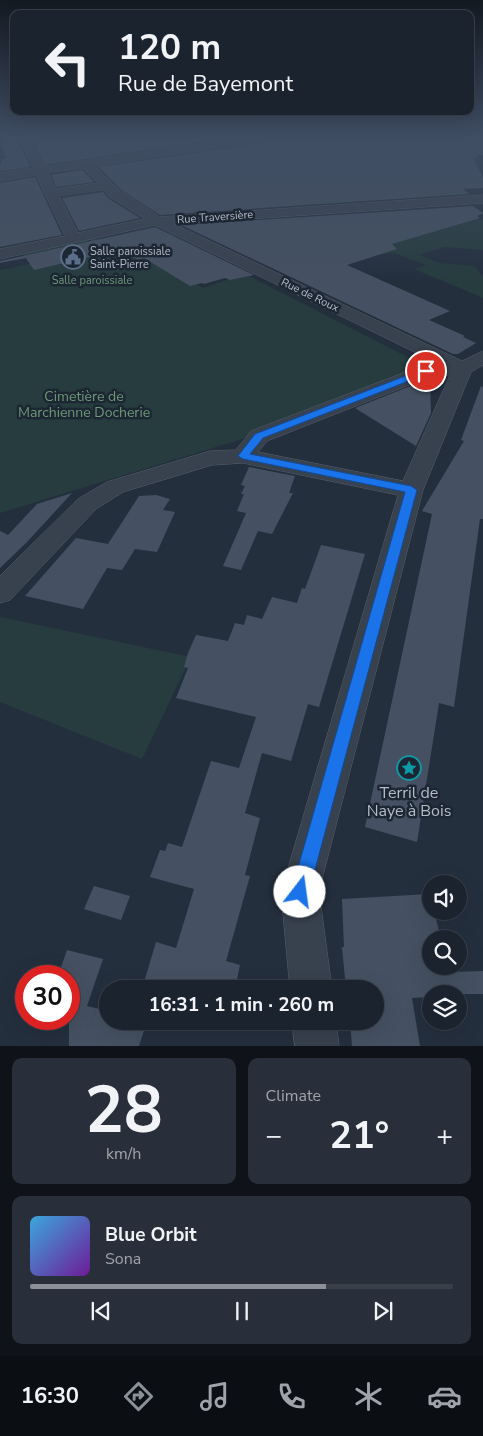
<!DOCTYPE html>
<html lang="en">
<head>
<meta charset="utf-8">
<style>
	:root { --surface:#1b232e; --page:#282f3a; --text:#f1f3f6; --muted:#a0a4aa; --line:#39404a; --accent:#8c9099 }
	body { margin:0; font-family:"Nunito Sans",sans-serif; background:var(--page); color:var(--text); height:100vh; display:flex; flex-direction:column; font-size:19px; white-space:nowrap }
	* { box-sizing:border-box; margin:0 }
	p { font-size:16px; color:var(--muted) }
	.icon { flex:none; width:28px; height:28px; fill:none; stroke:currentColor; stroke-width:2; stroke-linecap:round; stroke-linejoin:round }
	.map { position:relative; height:1046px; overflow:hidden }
	.details { display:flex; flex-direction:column; gap:12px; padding:12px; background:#0f1319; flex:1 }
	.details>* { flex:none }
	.guide { position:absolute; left:10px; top:10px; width:464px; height:105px; border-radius:10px; box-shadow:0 5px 20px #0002,0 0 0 1px var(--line); background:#1b232e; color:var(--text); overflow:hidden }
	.controls { position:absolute; left:422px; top:875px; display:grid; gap:10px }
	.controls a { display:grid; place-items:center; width:45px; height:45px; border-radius:50%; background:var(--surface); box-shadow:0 5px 20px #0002,0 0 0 1px var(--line); font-size:25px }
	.speed { position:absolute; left:15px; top:965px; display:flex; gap:10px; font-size:25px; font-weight:700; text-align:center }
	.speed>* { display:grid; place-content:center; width:65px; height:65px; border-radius:50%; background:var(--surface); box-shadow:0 5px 20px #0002,0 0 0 1px var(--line); line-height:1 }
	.speed .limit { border:8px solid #d22; background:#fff; color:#111 }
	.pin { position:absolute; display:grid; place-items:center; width:42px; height:42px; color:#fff; margin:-21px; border:2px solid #fff; border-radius:50%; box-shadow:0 1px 5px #0007 }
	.me { position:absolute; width:55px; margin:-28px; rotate:15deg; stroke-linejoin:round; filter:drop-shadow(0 0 4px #0008) }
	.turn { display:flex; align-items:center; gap:18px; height:105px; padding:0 25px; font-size:22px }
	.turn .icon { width:65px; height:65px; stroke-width:2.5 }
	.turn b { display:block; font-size:35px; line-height:42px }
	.big { font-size:38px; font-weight:700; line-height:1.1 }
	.details .tile { flex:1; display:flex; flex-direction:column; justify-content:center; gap:8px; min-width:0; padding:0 18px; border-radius:10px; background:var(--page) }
	.details .dial { align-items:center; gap:0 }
	.dial b { font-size:65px; line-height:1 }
	.song { display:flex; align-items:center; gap:15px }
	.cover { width:60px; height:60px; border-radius:8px; background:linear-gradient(135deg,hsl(200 70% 55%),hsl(280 70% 35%)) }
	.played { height:5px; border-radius:2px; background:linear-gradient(90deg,var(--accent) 70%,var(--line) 70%) }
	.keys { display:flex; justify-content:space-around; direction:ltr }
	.heat { display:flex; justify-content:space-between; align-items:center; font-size:28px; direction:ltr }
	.details .tiles { flex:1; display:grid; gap:12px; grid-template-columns:1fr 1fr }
	.tile:last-child { grid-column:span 2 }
	.trip { position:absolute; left:99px; top:980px; width:285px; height:50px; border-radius:25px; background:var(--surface); box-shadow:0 5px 20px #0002,0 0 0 1px var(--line); font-weight:700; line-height:50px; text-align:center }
	.menu { display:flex; height:80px; justify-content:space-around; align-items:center; background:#0b0e12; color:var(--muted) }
	.menu .icon { width:35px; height:35px }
	.menu .on { color:var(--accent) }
	.menu b { font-size:22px; color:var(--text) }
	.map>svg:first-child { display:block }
	.green { fill:#263c3f }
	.building { fill:#455162 }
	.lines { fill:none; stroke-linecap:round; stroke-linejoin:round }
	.minor-casing { stroke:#565f6c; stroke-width:1 }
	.minor { fill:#38414e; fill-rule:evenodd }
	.route { fill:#1a73e8; stroke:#114b97 }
	.labels { text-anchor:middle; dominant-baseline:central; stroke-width:5; stroke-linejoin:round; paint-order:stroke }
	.far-street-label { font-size:11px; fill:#b4bcc9; stroke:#1d2633 }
	.far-poi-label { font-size:11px; fill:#b4bcc9; stroke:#1d2633; text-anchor:start }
	.far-park-label { font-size:11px; fill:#6b9a76; stroke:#1d2633 }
	.park-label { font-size:14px; fill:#6b9a76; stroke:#1d2633 }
	.near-poi-label { font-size:16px; fill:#b4bcc9; stroke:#1d2633 }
</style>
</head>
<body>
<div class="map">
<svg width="483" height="1046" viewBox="0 0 483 1046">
	<rect width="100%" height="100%" fill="#242f3e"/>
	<g class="green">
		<polygon points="474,219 483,220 483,250 444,247 420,255 439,263 475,266 483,277 483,298 414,269 426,265 394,253 372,255 362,250"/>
		<polygon points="93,236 130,255 155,261 203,288 245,274 423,365 239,440 0,513 0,270 30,264 22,252"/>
		<polygon points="0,617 191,657 142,759 0,702"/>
	</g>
	<g class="building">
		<polygon points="1,134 15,134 30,167 0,171 0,164 2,164 1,159 6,159 0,143 6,143"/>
		<polygon points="29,134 46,134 48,137 59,134 255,134 45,165"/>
		<polygon points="295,134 483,135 483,155 476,155 478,158 473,158 483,177 483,188 463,189 469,194 160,215 121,190 99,167 288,139"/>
		<polygon points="82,170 94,182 56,187 51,175"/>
		<polygon points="35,177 62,235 0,247 0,183"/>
		<polygon points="103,192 109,199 140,218 79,231 62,198"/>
		<polygon points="473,206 483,213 477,216 480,218 392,244 397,249 347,265 450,311 429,320 465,336 463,337 476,343 458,354 453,354 181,225"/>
		<polygon points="155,227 254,275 230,280 225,278 204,284 202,283 190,286 144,258 138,260 120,250 34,270 26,258 0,263 0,261"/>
		<polygon points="418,383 430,384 431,413 416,446 355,408"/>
		<polygon points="481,386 483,387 483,519 480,519 454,707 439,703 417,842 365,827 432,514 422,511 464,441 461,440"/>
		<polygon points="249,467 295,476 289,493 293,493 272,534 258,531 241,570 223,566 246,513 237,511 244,494 241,494 245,486 241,485"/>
		<polygon points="72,493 27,542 0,568 0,531 8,535 37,504"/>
		<polygon points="156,495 170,499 163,510 175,512 157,552 135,549 122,570 107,568 83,609 25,596 76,538 108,544 139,496"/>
		<polygon points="321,545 365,554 319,707 308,704 291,761 262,753 245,813 260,818 245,875 250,876 226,961 240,965 235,989 142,989 156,942 176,948 194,889 150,877 160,850 165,851 168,843 182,847 211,761 239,768 256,717 176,698 188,668 184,667 188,653 196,635 228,641 235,623 244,625 247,615 262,619 272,597 297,603 302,588 305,589"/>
		<polygon points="94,886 130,896 121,920 84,909"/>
		<polygon points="429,894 431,911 434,911 441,939 431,939 431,966 448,966 449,972 483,971 483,994 431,994 431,997 412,998 420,1046 352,1046 350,1021 375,1021 375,989 346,989 342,947 344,947 342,899"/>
		<polygon points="67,950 103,959 87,1006 108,1011 108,1021 147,1021 139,1046 69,1046 69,976 58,976"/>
	</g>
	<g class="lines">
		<g class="minor-casing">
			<g id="minor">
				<path d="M17,134H27L44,167L267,134H293L288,137L95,166L120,191L160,217L483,195V203L174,224L462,361L483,351V365L471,372L423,490L322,879L319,892L332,989H290L281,892L398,495L243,463L212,465L123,492L96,509L10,600L0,603V576L78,499L107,482L210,451L236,450L251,431L419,367L439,364L155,225L0,259V249L65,236L36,175L0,181V173L33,168ZM83,168L98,183L55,189L48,173ZM104,190L110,197L145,219L78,233L59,196ZM450,375L403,481L258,452L267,441L429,377Z"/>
				<polygon points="292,1021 336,1021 339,1046 295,1046"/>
			</g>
		</g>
		<use href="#minor" class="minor"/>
	</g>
	<linearGradient id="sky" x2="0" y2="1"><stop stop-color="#141a22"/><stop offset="0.48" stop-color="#3f4d63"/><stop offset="1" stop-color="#3f4d63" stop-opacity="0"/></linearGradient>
	<rect width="483" height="280" fill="url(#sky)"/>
	<polygon class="route" points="426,368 431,371 429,373 263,438 250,454 411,486 417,490 309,892 306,898 300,901 294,898 291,892 405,492 243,459 238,456 255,434"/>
	<defs>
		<g id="civic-ring" transform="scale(1.25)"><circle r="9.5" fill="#1d2633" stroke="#5c6f8a" stroke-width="1.5"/><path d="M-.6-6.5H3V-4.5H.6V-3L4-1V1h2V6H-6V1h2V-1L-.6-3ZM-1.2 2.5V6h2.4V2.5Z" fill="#5c6f8a"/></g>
		<g id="sight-ring" transform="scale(1.25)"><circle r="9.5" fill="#1d2633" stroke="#0f9aa8" stroke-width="1.5"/><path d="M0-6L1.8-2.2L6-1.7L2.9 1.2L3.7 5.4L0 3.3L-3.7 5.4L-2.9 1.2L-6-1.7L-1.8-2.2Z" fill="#0f9aa8"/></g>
	</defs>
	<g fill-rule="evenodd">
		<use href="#civic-ring" x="73" y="257"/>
		<use href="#sight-ring" x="409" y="768"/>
	</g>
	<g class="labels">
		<g class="far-street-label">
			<text transform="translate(215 217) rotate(-4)">Rue Traversière</text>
			<text transform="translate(310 295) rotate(26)">Rue de Roux</text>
		</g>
		<g class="far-poi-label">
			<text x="90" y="251">Salle paroissiale<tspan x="90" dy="13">Saint-Pierre</tspan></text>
		</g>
		<g class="far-park-label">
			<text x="92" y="280">Salle paroissiale</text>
		</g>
		<g class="park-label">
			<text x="84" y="396">Cimetière de<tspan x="84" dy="16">Marchienne Docherie</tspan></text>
		</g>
		<g class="near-poi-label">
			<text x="409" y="793">Terril de<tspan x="409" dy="18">Naye à Bois</tspan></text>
		</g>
	</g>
</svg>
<div class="controls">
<a><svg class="icon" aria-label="sound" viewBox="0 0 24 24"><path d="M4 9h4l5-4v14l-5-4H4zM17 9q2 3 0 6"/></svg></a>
<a><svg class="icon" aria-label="search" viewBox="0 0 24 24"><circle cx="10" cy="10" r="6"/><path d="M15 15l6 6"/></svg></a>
<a><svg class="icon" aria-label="layers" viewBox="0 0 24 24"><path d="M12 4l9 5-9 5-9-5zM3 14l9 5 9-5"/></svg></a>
</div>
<div class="speed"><div class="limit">30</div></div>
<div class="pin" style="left:426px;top:371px;background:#d93025"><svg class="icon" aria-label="arrive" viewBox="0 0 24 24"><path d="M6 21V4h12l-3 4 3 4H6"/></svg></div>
<svg class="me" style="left:300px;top:892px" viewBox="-20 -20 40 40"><circle r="19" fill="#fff"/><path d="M0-13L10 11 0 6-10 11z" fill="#1a73e8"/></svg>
<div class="trip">16:31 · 1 min · 260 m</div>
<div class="guide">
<div class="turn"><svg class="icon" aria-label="left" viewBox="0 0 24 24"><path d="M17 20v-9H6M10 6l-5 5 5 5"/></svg><div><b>120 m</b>Rue de Bayemont</div></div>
</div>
</div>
<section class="details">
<div class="tiles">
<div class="tile dial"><b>28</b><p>km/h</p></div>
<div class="tile"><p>Climate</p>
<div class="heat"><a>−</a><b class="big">21°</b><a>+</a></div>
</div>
<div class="tile">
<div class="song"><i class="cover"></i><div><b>Blue Orbit</b><p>Sona</p></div></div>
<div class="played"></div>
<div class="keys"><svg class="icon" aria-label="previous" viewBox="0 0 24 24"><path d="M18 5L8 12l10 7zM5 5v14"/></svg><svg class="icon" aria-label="pause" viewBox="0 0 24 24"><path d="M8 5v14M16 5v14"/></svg><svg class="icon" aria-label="next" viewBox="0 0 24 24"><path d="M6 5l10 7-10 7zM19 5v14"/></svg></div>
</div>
</div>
</section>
<nav class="menu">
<b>16:30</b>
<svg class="icon on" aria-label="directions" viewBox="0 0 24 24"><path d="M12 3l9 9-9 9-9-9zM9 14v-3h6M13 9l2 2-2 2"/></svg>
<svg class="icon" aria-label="music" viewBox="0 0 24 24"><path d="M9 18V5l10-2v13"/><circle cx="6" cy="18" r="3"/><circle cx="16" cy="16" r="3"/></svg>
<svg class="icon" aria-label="phone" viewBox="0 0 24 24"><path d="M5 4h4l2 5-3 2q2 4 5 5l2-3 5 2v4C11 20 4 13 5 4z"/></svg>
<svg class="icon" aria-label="climate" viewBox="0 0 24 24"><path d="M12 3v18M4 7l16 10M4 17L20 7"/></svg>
<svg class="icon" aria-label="car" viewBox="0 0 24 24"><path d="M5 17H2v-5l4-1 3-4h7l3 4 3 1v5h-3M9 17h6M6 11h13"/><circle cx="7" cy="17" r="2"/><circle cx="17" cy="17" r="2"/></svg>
</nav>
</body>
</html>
